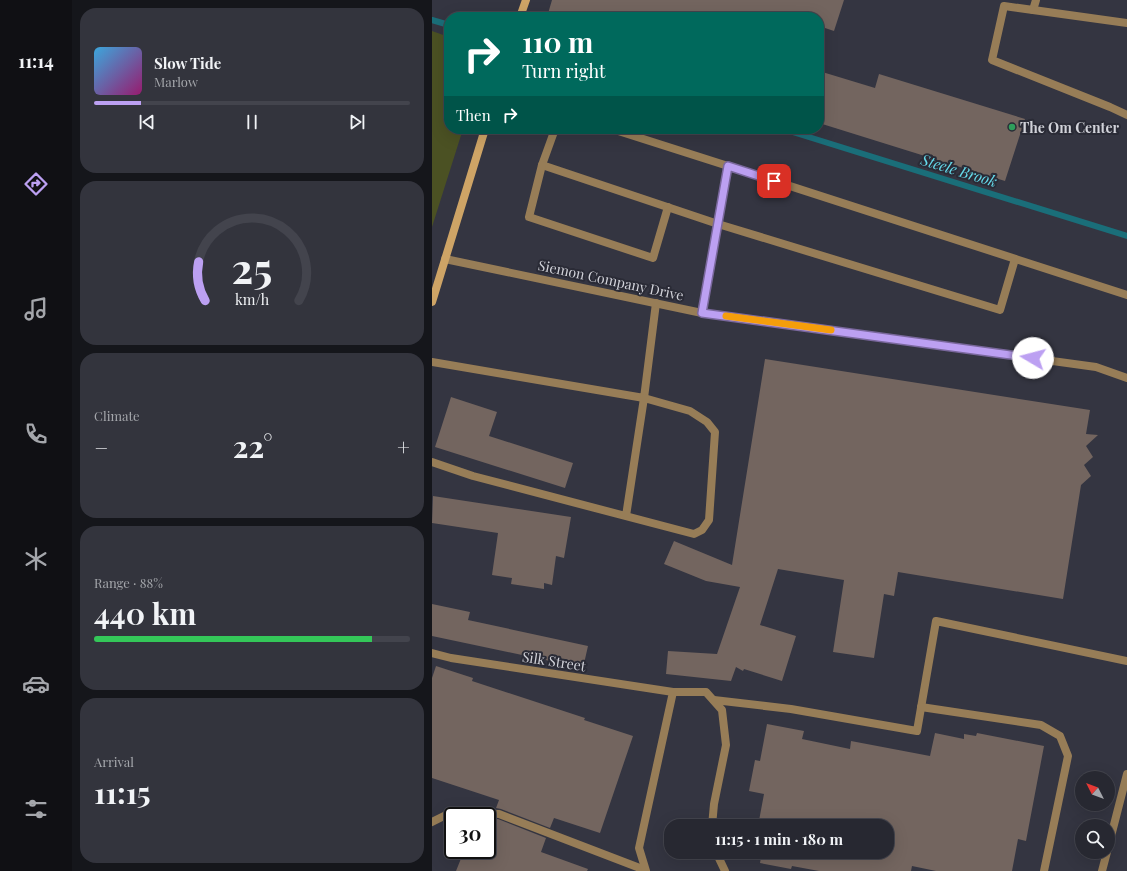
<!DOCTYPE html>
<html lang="en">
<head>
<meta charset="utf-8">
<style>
	:root { --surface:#272831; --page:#33343d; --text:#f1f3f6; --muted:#a4a6ab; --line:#43444d; --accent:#bca0f2 }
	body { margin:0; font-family:"Playfair Display",serif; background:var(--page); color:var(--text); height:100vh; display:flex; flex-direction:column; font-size:15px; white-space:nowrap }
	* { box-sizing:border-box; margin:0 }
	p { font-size:13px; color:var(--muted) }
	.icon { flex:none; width:22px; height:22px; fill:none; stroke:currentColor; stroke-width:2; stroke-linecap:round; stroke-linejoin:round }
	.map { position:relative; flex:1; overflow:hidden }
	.panel { display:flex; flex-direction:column; gap:8px; padding:8px; background:#15161b; width:360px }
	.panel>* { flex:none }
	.guide { position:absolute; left:12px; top:12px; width:380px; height:122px; border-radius:16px; box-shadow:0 4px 16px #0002,0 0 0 1px var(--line); background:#00695c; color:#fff; overflow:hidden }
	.needle { width:26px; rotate:312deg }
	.tools { position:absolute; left:643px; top:771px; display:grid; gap:8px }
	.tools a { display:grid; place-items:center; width:40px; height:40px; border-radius:50%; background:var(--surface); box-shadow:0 4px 16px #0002,0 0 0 1px var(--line); font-size:20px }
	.speed { position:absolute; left:12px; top:807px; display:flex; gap:8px; font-size:20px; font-weight:700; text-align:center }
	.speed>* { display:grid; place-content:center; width:52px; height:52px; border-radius:50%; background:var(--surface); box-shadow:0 4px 16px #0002,0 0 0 1px var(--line); line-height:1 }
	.speed .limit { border:2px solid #111; border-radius:6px; background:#fff; color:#111 }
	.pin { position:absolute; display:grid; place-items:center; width:34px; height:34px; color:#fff; margin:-17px; border-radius:8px; box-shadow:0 2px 6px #0006 }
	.me { position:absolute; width:44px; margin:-22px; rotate:278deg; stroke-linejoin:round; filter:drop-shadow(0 0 3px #0008) }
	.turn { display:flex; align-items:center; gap:14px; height:84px; padding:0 12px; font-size:18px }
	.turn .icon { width:52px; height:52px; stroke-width:2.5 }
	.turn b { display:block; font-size:28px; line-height:34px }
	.then { display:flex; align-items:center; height:38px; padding:0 12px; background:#0003; gap:8px; font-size:15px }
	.big { font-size:30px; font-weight:700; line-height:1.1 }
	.panel .widget { flex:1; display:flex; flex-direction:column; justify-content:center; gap:6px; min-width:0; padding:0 14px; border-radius:16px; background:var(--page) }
	.panel .dial { align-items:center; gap:0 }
	.dial svg { height:104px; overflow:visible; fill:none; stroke:var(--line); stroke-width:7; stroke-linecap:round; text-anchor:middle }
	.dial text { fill:var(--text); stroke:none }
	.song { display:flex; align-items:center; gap:12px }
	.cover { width:48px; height:48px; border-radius:6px; background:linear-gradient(135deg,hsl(200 70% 55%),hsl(320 70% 35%)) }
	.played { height:4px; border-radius:2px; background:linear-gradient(90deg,var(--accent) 15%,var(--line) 15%) }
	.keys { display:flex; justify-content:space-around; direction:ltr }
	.heat { display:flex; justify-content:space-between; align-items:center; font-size:22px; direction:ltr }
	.charge { height:6px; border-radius:3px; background:linear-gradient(90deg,#34c759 88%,var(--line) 0) }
	.trip { position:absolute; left:232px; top:819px; width:230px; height:40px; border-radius:16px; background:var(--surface); box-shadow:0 4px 16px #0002,0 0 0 1px var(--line); font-weight:700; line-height:40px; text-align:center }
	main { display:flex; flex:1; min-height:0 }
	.dock { display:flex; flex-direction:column; width:72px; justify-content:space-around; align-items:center; background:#101014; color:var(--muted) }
	.dock .icon { width:28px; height:28px }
	.dock .active { color:var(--accent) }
	.dock b { font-size:18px; color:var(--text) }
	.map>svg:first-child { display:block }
	.green { fill:#4b5123 }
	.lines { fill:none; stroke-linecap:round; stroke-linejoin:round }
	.stream { stroke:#1a6e79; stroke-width:6 }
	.building { fill:#73655f }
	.lane { stroke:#977d57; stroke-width:8 }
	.street { stroke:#977d57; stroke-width:8 }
	.secondary { stroke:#cea466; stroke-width:8 }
	.route-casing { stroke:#7a689d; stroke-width:10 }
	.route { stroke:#bca0f2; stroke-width:7 }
	.slow { stroke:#f59e0b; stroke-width:7 }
	.leisure-dot { fill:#2e9e5b; stroke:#2a2b36; stroke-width:1.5 }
	.labels { text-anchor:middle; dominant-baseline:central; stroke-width:4; stroke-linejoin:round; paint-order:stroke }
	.poi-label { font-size:14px; font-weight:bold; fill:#d1d2d9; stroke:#2a2b36; text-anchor:start }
	.street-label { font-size:14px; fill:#d1d2d9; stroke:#2a2b36 }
	.water-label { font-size:15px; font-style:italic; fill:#65daeb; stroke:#2a2b36 }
</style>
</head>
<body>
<main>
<nav class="dock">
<b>11:14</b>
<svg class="icon active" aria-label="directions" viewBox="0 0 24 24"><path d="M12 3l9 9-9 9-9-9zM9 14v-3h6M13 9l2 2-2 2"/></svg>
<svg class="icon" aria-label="music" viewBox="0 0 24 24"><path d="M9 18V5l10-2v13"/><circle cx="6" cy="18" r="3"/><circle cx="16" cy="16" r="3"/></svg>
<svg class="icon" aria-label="phone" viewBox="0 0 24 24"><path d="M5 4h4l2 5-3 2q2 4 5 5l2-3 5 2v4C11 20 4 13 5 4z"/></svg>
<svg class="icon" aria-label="climate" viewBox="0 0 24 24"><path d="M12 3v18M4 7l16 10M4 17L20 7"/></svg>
<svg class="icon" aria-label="car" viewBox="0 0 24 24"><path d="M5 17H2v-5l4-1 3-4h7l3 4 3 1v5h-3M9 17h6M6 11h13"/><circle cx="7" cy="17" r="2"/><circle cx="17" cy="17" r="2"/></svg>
<svg class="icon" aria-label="filters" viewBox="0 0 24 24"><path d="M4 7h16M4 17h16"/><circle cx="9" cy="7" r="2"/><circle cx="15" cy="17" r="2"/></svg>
</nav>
<section class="panel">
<div class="widget">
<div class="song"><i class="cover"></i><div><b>Slow Tide</b><p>Marlow</p></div></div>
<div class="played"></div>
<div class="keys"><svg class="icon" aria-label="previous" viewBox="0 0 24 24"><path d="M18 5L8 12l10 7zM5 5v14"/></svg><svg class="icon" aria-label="pause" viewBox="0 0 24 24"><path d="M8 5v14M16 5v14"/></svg><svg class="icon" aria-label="next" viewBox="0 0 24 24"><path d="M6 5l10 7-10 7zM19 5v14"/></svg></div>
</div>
<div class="widget dial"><svg viewBox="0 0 100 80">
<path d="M14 69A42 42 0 1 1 86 69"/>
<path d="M14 69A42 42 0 0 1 9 39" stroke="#bca0f2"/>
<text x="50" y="56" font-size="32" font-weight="700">25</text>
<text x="50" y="72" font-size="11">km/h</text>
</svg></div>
<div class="widget"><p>Climate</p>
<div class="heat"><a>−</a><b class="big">22°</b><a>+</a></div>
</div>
<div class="widget"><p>Range · 88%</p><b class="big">440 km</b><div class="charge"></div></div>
<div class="widget"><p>Arrival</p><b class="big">11:15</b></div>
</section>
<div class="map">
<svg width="695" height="871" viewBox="0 0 695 871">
	<rect width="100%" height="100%" fill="#343541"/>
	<polygon class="green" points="0,31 17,37 17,129 31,129 0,227"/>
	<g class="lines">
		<g class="stream">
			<polyline points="0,20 17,25"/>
			<polyline points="351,129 695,236"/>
		</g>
	</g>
	<g class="building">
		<polygon points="120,0 412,0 402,31 387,26 387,17 115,17"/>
		<polygon points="387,71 443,88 447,74 593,119 573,181 387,123"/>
		<polygon points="333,359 658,410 654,434 666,435 654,446 661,457 652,465 659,476 649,485 631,599 466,572 462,596 452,594 442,658 401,652 412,580 346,569 328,625 364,636 350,681 312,669 311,671 304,667 299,681 234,674 236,651 285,654 308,587 274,581 232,564 242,541 300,565"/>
		<polygon points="19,397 65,412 57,436 141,463 133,488 3,447"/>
		<polygon points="1,496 139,517 132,558 124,556 120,585 112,583 112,589 79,584 80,578 60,575 66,533 0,523"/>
		<polygon points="0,604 38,612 36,620 156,646 151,668 0,636"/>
		<polygon points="4,666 41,678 40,681 153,718 152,720 201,736 168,833 122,818 118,828 69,809 64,808 67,800 0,778 0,678"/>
		<polygon points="335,724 372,731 370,739 418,749 419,741 498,756 503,733 532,739 532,734 544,736 545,733 612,746 594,841 586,839 580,871 504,871 480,866 479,871 387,871 360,866 359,869 328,863 330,852 455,852 455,826 326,826 332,794 317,791 323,760 328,761"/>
		<polygon points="60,819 66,819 114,838 109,852 156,869 155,871 24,871 32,851 46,857 48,850 55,850 55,832"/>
	</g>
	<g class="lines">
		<g class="lane">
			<polyline points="601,10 604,0"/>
			<polyline points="695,23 572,6 560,60 678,107 695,115"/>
			<polyline points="123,129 110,165 286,224 568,310 583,259"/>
			<polyline points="180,129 296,166"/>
			<polyline points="110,165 97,217 221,258 236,207"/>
			<polyline points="270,313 296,166 695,295"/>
			<polyline points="0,362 212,398 224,303"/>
			<polyline points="0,462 41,476 262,534 270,530 277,520 283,432 275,422 258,411 212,398 194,516"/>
			<polyline points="282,700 359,709 485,731 504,621 695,661"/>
			<polyline points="489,707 609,725 628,736 636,756 612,871"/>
			<polyline points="0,822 20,812 67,814 213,870"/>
			<polyline points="676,848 695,774"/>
			<polyline points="670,871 675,852"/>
		</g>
		<g class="street">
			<polyline points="13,259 270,313 664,367 695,378"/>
			<polyline points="0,653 19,658 241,692 207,848 214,871"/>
			<polyline points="241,692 274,692 290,710 294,745 282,804 280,826"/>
			<polyline points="284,852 293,871"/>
		</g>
		<g class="secondary">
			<polyline points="88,17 94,0"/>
			<polyline points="0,302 53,129"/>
		</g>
	</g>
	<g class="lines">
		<g class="route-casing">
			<polyline id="route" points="342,181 296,166 270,313 601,358"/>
		</g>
		<use href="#route" class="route"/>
		<polyline class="slow" points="294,316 399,330"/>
	</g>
	<circle class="leisure-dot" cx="580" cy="127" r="4"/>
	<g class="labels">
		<g class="poi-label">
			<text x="588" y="127">The Om Center</text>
		</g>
		<g class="street-label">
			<text transform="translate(179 280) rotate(12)">Siemon Company Drive</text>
			<text transform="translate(122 661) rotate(9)">Silk Street</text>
		</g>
		<g class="water-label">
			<text transform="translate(527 170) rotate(17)">Steele Brook</text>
		</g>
	</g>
</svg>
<div class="tools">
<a><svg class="needle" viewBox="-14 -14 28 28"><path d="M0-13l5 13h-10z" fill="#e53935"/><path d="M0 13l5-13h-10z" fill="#a4a6ab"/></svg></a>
<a><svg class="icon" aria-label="search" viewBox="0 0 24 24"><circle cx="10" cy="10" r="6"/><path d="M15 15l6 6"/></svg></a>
</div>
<div class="speed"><div class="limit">30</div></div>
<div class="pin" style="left:342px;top:181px;background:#d93025"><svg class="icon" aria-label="arrive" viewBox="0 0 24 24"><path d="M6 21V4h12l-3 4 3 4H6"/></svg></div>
<svg class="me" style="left:601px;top:358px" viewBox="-20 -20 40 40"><circle r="19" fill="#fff"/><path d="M0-13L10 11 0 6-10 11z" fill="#bca0f2"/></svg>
<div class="trip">11:15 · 1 min · 180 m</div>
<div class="guide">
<div class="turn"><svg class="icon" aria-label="right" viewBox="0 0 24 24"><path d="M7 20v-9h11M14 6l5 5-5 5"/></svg><div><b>110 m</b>Turn right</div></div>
<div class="then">Then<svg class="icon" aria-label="right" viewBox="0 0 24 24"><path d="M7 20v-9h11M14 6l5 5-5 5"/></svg></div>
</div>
</div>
</main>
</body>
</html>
